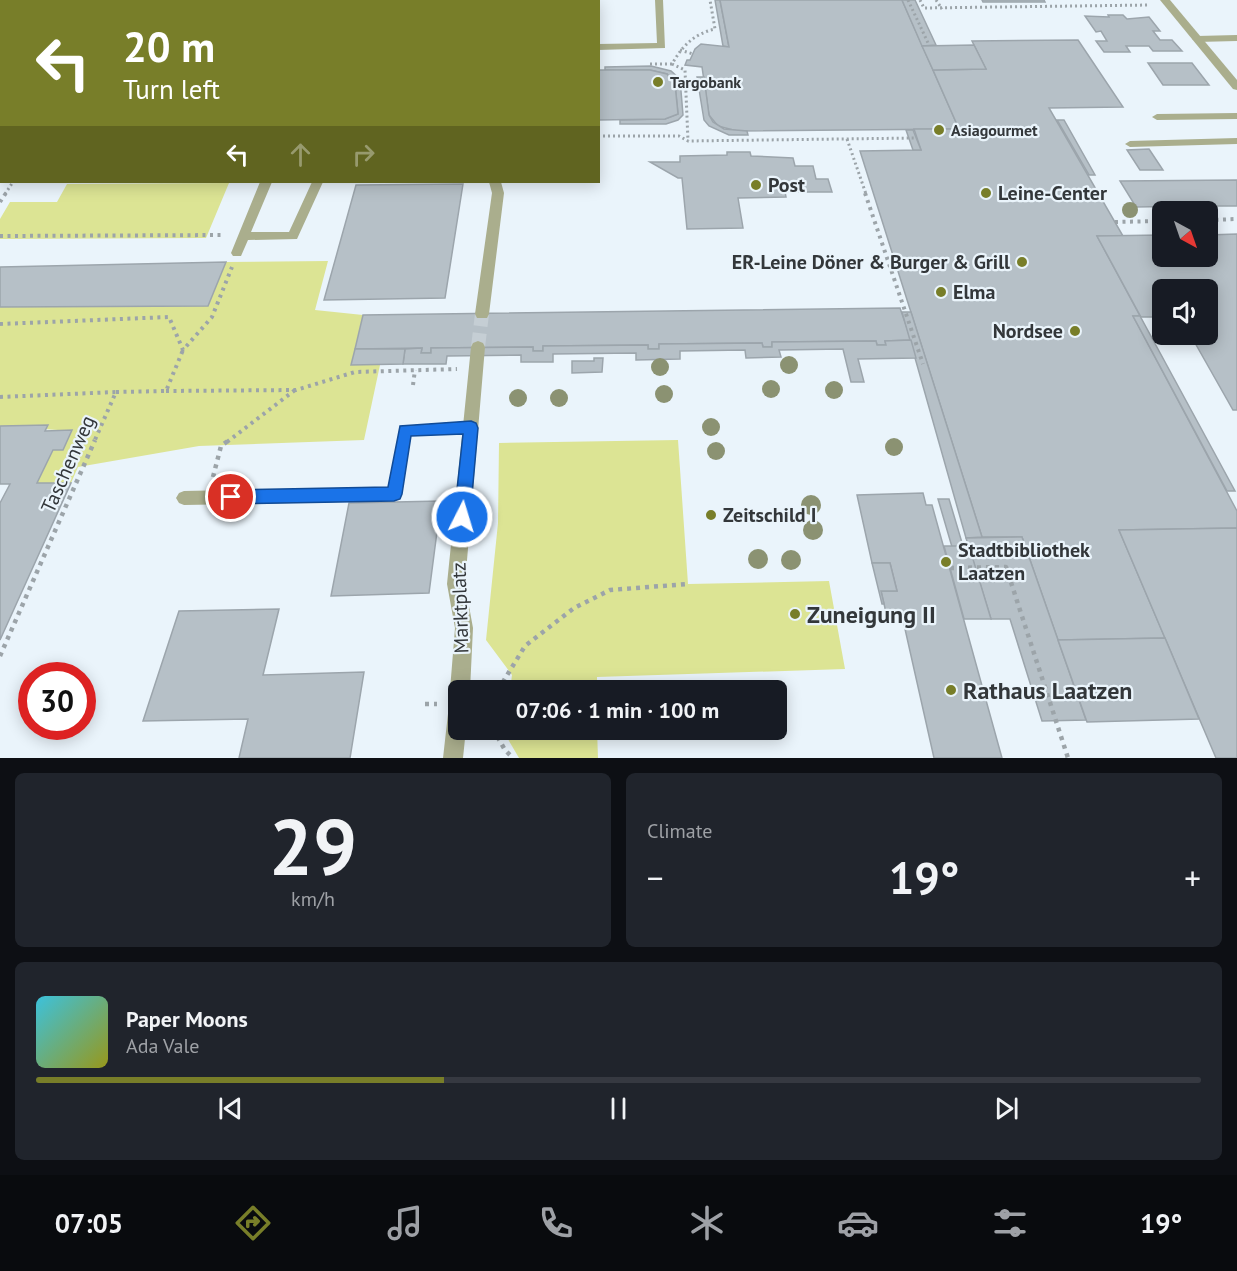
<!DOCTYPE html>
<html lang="en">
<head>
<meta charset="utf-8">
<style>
	:root { --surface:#171b24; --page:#20242c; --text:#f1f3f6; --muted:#9ea1a6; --line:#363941; --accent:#787e29 }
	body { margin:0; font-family:"PT Sans",sans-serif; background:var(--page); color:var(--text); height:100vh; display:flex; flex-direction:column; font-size:22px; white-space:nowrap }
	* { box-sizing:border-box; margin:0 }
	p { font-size:20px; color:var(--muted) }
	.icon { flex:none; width:33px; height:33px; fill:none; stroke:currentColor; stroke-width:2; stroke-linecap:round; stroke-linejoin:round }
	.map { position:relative; height:758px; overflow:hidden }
	.sheet { display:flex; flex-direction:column; gap:15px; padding:15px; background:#0d0f14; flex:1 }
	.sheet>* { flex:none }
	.banner { position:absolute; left:0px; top:0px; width:600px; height:183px; box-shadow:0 3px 15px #0003; background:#787e29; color:#fff; overflow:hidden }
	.needle { width:39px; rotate:140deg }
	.buttons { position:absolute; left:1152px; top:201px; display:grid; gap:12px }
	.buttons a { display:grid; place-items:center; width:66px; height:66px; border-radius:9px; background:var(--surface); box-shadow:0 3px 15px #0003; font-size:30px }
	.speed { position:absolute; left:18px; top:662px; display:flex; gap:12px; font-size:30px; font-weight:700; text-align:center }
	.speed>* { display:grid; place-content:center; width:78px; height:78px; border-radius:50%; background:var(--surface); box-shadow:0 3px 15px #0003; line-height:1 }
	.speed .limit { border:9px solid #d22; background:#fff; color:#111 }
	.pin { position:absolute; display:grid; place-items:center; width:51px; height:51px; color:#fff; margin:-26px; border:3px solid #fff; border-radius:50%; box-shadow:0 2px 6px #0007 }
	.me { position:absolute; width:66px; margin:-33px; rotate:5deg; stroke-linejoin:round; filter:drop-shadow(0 0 4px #0008) }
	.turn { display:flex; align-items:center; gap:21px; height:126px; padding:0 24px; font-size:27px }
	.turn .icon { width:78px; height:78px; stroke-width:2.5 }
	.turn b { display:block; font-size:42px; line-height:51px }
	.lanes { display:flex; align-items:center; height:57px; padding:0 24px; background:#0003; justify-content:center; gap:30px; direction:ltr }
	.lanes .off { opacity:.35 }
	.big { font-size:45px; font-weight:600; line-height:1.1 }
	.sheet .tile { flex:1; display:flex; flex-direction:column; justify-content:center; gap:9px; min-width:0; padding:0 21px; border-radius:9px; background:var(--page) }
	.sheet .dial { align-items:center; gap:0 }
	.dial b { font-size:78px; line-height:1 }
	.song { display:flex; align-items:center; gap:18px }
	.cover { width:72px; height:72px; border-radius:9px; background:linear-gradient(135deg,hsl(190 70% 55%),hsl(60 70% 35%)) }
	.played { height:6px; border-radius:3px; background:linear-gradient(90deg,var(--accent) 35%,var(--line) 35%) }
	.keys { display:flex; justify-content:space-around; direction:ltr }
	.heat { display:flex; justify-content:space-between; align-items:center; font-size:33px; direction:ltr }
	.sheet .tiles { flex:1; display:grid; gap:15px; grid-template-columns:1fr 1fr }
	.tile:last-child { grid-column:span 2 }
	.trip { position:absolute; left:448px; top:680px; width:339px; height:60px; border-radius:9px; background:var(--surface); box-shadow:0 3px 15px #0003; font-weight:600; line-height:60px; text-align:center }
	.menu { display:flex; height:96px; justify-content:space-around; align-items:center; background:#090b0e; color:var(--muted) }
	.menu .icon { width:42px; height:42px }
	.menu .current { color:var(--accent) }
	.menu b { font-size:27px; color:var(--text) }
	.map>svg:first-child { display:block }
	.green { fill:#dce494 }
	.building { fill:#b6c0c7; stroke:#9ca5ac; stroke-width:1.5 }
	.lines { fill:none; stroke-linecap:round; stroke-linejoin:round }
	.minor-tunnel { stroke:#c5ced4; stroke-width:14; stroke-dasharray:14 7; stroke-linecap:butt }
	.path-far2 { stroke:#9ca4a9; stroke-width:3; stroke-dasharray:2 3; stroke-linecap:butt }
	.path-far1 { stroke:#9ca4a9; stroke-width:4; stroke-dasharray:3 4.5; stroke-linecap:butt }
	.path { stroke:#9ca4a9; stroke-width:4.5; stroke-dasharray:4 5; stroke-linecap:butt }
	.service { fill:#aaae8d; fill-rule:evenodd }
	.minor { fill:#aaae8d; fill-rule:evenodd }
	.tree { fill:#8b9272 }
	.route { fill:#1a73e8; stroke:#114b97; stroke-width:1.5 }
	.poi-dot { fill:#787e29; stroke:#eaf4fb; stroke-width:2 }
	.labels { text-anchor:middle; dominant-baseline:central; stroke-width:4.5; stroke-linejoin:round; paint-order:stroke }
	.far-poi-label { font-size:16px; font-weight:bold; fill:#33373a; stroke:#eaf4fb; text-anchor:start }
	.poi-label { font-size:20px; font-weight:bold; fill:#33373a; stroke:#eaf4fb; text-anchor:start }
	.street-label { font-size:20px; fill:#33373a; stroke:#eaf4fb }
	.near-poi-label { font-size:24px; font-weight:bold; fill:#33373a; stroke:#eaf4fb; text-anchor:start }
</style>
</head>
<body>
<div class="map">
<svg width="1237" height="758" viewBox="0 0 1237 758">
	<rect width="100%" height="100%" fill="#eaf4fb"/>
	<g class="green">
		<polygon points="229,183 206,238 0,239 0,219 10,202 57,202 67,184"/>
		<polygon points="328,261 315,310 363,315 351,365 380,365 364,440 199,446 78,467 71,483 37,483 53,450 63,449 72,431 0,426 0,307 208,306 226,262"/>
		<polygon points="678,440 688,584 829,581 845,669 597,677 597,690 510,690 512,675 486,640 498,523 499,443"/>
		<polygon points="506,729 597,729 598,758 519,758 505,734"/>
	</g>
	<g class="building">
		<polygon points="61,0 135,0 60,2"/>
		<polygon points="715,0 720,0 729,47 723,46"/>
		<polygon points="720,0 902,0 959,129 737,131 718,126 709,115 702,67 685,65 687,60 690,60 695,49 701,44 729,47"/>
		<polygon points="902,0 915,0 936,45 922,46"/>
		<polygon points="982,0 1044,0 1045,2 983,2"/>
		<polygon points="1108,15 1123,15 1127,19 1149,17 1160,31 1153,31 1160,40 1172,40 1182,51 1153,51 1149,46 1126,46 1130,52 1104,52 1096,41 1107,41 1101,31 1096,32 1085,16 1109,17"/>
		<polygon points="1078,40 1123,107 1049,108 1123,236 1097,236 1140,316 1133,316 1237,511 1237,528 1119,530 1165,638 1058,640 1022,537 982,537 860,151 921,150 914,129 959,129 933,70 986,69 972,41"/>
		<polygon points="974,45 986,69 933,70 922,46"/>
		<polygon points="1148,63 1192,63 1209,85 1163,85"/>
		<polygon points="651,66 671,71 680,79 683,115 678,120 666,124 620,124 620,120 665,119 678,114 675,84 667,74 650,70 605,70 605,67"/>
		<polygon points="598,70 650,70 667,74 675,84 678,114 665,119 598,120"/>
		<polygon points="697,77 704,77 709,115 713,122 724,129 747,131 748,135 729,135 709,126 704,120"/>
		<polygon points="1057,120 1064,120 1095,175 1089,175"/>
		<polygon points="906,130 913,130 921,150 913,150"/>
		<polygon points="1149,149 1163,170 1140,170 1127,150"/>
		<polygon points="727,152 750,152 751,156 793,158 795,166 813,166 816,179 828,179 832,192 785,192 786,197 738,198 743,228 687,229 682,178 678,178 650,162 680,162 680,156 727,155"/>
		<polygon points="1237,180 1237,206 1201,206 1203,210 1196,210 1193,206 1136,207 1120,181"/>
		<polygon points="463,184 445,298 324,300 356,185"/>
		<polygon points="1237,234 1237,410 1233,410 1190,334 1208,334 1208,290 1162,290 1162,317 1141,317 1097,236 1162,235 1162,256 1208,256 1208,235"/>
		<polygon points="226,262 208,306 0,307 0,267"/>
		<polygon points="900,308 911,340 885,341 886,345 877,345 876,341 772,342 772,347 763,347 762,343 659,344 659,349 648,349 648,345 543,346 543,351 533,351 533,347 431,348 431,353 421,353 422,348 355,349 363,315"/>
		<polygon points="902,312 911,312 982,537 966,538"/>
		<polygon points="1133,316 1140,316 1235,491 1227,491"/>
		<polygon points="911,340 916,358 858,359 864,382 851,382 843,349 779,350 781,357 746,358 745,350 680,351 680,359 636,360 636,353 553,354 553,362 521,362 521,355 447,356 446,364 403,364 405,349 422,348 421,353 431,353 431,348 533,347 533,351 543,351 543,346 648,345 648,349 659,349 659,344 762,343 763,347 772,347 772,342 876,341 877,345 886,345 885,341"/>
		<polygon points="355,349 405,349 403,364 351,365"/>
		<polygon points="594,358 603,358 602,372 572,373 572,361 594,361"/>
		<polygon points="48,425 45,431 72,430 63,450 53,450 37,483 71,483 0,640 0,503 10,484 0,484 0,426"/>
		<polygon points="923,493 926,505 932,505 1002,758 934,758 903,620 888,621 881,591 897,591 890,563 872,563 857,495"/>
		<polygon points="938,499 949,499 963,546 952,547"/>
		<polygon points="441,501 429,593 331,596 349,503"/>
		<polygon points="1237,528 1237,758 1216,758 1119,530"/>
		<polygon points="1022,537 1058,640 1086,720 1042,721 1010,619 991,619 966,538"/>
		<polygon points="944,546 969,546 991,619 964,619"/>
		<polygon points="872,563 890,563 897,591 881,591 884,604 882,604"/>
		<polygon points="279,609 263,675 364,672 350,758 239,758 248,719 143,721 179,611"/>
		<polygon points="1165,638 1199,719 1087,722 1058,640"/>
	</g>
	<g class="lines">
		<polyline class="minor-tunnel" points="478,347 482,314"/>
		<g class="path-far2">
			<polyline points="908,0 929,45"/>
			<polyline points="920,0 924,8 1150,5"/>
			<polyline points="936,0 942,9"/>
			<polyline points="680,50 693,54"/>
			<path d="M650,64H672C683,45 694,34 715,29L710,0"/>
			<polyline points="672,64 685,70 688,141"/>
			<polyline points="598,136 679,136 688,141 916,138"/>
			<polyline points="847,139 866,194"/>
			<polyline points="5,194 13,182"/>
		</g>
		<g class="path-far1">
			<polyline points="865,193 923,364"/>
			<polyline points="0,202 6,193"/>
			<polyline points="1208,220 1237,219"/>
			<polyline points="1115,222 1162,221"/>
			<polyline points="0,236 224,235"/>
			<polyline points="0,324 169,317 183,350 212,317 232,267"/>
			<polyline points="413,385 415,370"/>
			<polyline points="166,391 296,390 355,372 457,369"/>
			<polyline points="116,392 166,391 183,350"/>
			<polyline points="0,397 116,392 94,442"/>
			<polyline points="227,442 295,390"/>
		</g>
		<g class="path">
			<polyline points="213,477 221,446 229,440"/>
			<polyline points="950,568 1006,567 1068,758"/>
			<polyline points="0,656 95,440"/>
			<polyline points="498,690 525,646 574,608 610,590 688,584"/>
			<polyline points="425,704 437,704"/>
			<polyline points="493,729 505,750 513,758"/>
		</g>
		<g class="service">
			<polygon points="237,0 245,0 236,2"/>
			<polygon points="655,0 663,0 665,48 598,50 598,44 657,43"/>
			<polygon points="1237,35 1237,41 1197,42 1192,39 1197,36"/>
			<polygon points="1237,113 1237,119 1157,120 1152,117 1157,114"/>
			<polygon points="1237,138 1237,144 1130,147 1125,144 1130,141"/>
			<polygon points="260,182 272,182 251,232 289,232 312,182 323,182 297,239 248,240 241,256 233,256 231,253"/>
			<polygon points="471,421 476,423 478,427 476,431 471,433 411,436 401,494 399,499 394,501 184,505 179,503 176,498 179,493 184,491 388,487 400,426"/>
		</g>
		<g class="minor">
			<rect x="512" y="0" width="10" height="2"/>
			<polygon points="1160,0 1170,0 1237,80 1237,90 1233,89"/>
			<rect x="0" y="143" width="2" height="8"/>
			<polygon points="489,182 501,182 504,193 489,314 487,318 477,318 475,314 492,193"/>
			<polygon points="478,341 483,343 485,347 465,584 473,628 470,690 459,690 459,729 466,729 463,758 443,758 449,705 454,697 450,690 455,628 447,584 471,347 473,343"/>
		</g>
	</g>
	<g class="tree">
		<circle cx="1130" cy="210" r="8"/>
		<circle cx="789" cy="365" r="9"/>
		<circle cx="660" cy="367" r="9"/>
		<circle cx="771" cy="389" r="9"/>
		<circle cx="834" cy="390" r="9"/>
		<circle cx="664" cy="394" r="9"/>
		<circle cx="518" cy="398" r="9"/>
		<circle cx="559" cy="398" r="9"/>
		<circle cx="711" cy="427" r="9"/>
		<circle cx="894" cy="447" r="9"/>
		<circle cx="716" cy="451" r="9"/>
		<circle cx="811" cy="505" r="10"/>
		<circle cx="813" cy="530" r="10"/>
		<circle cx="758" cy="559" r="10"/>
		<circle cx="791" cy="560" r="10"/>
	</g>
	<polygon class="route" points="471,421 476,423 478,428 470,517 467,522 462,524 457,522 454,517 463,434 411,436 402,494 400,499 394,501 231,504 226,502 223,497 226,492 231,490 388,487 400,426"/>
	<g class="poi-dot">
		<circle cx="658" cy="82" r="6"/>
		<circle cx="939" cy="130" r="6"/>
		<circle cx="756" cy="185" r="6"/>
		<circle cx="986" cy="193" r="6"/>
		<circle cx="1022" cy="262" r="6"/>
		<circle cx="941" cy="292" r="6"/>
		<circle cx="1075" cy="331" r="6"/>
		<circle cx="711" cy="515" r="6"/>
		<circle cx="946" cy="562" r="6"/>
		<circle cx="795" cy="614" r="6"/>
		<circle cx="951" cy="690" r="6"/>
	</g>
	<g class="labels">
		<g class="far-poi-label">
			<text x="670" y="82">Targobank</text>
			<text x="951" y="130">Asiagourmet</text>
		</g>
		<g class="poi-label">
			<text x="768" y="185">Post</text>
			<text x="998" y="193">Leine-Center</text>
			<text x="1010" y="262" text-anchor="end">ER-Leine Döner &amp; Burger &amp; Grill</text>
			<text x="953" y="292">Elma</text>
			<text x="1063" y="331" text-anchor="end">Nordsee</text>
			<text x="723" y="515">Zeitschild I</text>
			<text x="958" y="550">Stadtbibliothek<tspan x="958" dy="23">Laatzen</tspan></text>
		</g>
		<g class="street-label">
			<text transform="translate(68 464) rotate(-66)">Taschenweg</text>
			<text transform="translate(460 608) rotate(-92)">Marktplatz</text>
		</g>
		<g class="near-poi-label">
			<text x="807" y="614">Zuneigung II</text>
			<text x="963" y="690">Rathaus Laatzen</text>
		</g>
	</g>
</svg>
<div class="buttons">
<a><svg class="needle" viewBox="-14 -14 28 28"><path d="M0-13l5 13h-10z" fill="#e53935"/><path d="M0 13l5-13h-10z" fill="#9ea1a6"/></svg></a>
<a><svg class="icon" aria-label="sound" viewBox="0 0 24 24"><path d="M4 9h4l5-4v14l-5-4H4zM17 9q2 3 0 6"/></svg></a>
</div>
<div class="speed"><div class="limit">30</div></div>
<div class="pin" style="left:231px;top:497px;background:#d93025"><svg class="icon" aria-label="arrive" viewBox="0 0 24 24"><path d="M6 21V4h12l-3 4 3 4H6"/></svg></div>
<svg class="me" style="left:462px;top:517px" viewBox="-20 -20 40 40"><circle r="17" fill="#1a73e8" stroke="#fff" stroke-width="3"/><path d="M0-11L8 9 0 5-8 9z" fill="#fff"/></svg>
<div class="trip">07:06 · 1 min · 100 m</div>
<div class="banner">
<div class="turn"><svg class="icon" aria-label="left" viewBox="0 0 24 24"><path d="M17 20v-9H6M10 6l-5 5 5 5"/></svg><div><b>20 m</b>Turn left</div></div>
<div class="lanes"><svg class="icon" aria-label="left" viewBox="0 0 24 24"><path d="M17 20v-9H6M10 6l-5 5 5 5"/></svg><svg class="icon off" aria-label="ahead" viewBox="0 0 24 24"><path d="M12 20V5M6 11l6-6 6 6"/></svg><svg class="icon off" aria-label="right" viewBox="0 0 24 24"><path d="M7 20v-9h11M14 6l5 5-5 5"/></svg></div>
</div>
</div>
<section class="sheet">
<div class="tiles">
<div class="tile dial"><b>29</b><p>km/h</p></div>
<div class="tile"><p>Climate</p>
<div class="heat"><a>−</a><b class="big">19°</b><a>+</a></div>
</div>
<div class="tile">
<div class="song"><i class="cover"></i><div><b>Paper Moons</b><p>Ada Vale</p></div></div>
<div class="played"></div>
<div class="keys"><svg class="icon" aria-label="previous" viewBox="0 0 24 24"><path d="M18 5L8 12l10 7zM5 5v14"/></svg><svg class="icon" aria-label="pause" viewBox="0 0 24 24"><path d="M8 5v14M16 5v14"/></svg><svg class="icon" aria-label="next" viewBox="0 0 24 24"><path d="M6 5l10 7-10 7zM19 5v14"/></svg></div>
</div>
</div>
</section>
<nav class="menu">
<b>07:05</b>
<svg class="icon current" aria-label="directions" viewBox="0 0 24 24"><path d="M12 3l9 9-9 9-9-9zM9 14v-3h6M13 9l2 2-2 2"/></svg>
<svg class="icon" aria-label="music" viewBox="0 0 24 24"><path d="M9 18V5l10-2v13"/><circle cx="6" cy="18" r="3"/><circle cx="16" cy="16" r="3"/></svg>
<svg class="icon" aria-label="phone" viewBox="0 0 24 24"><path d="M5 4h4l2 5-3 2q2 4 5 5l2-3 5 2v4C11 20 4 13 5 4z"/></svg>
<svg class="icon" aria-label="climate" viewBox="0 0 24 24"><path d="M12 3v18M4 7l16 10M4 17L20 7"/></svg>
<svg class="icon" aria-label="car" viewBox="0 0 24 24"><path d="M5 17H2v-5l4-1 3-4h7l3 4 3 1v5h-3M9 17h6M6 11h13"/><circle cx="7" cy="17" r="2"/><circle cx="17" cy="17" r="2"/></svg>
<svg class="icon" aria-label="filters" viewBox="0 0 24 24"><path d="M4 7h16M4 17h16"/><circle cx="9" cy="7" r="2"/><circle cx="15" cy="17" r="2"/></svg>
<b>19°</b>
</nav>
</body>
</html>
